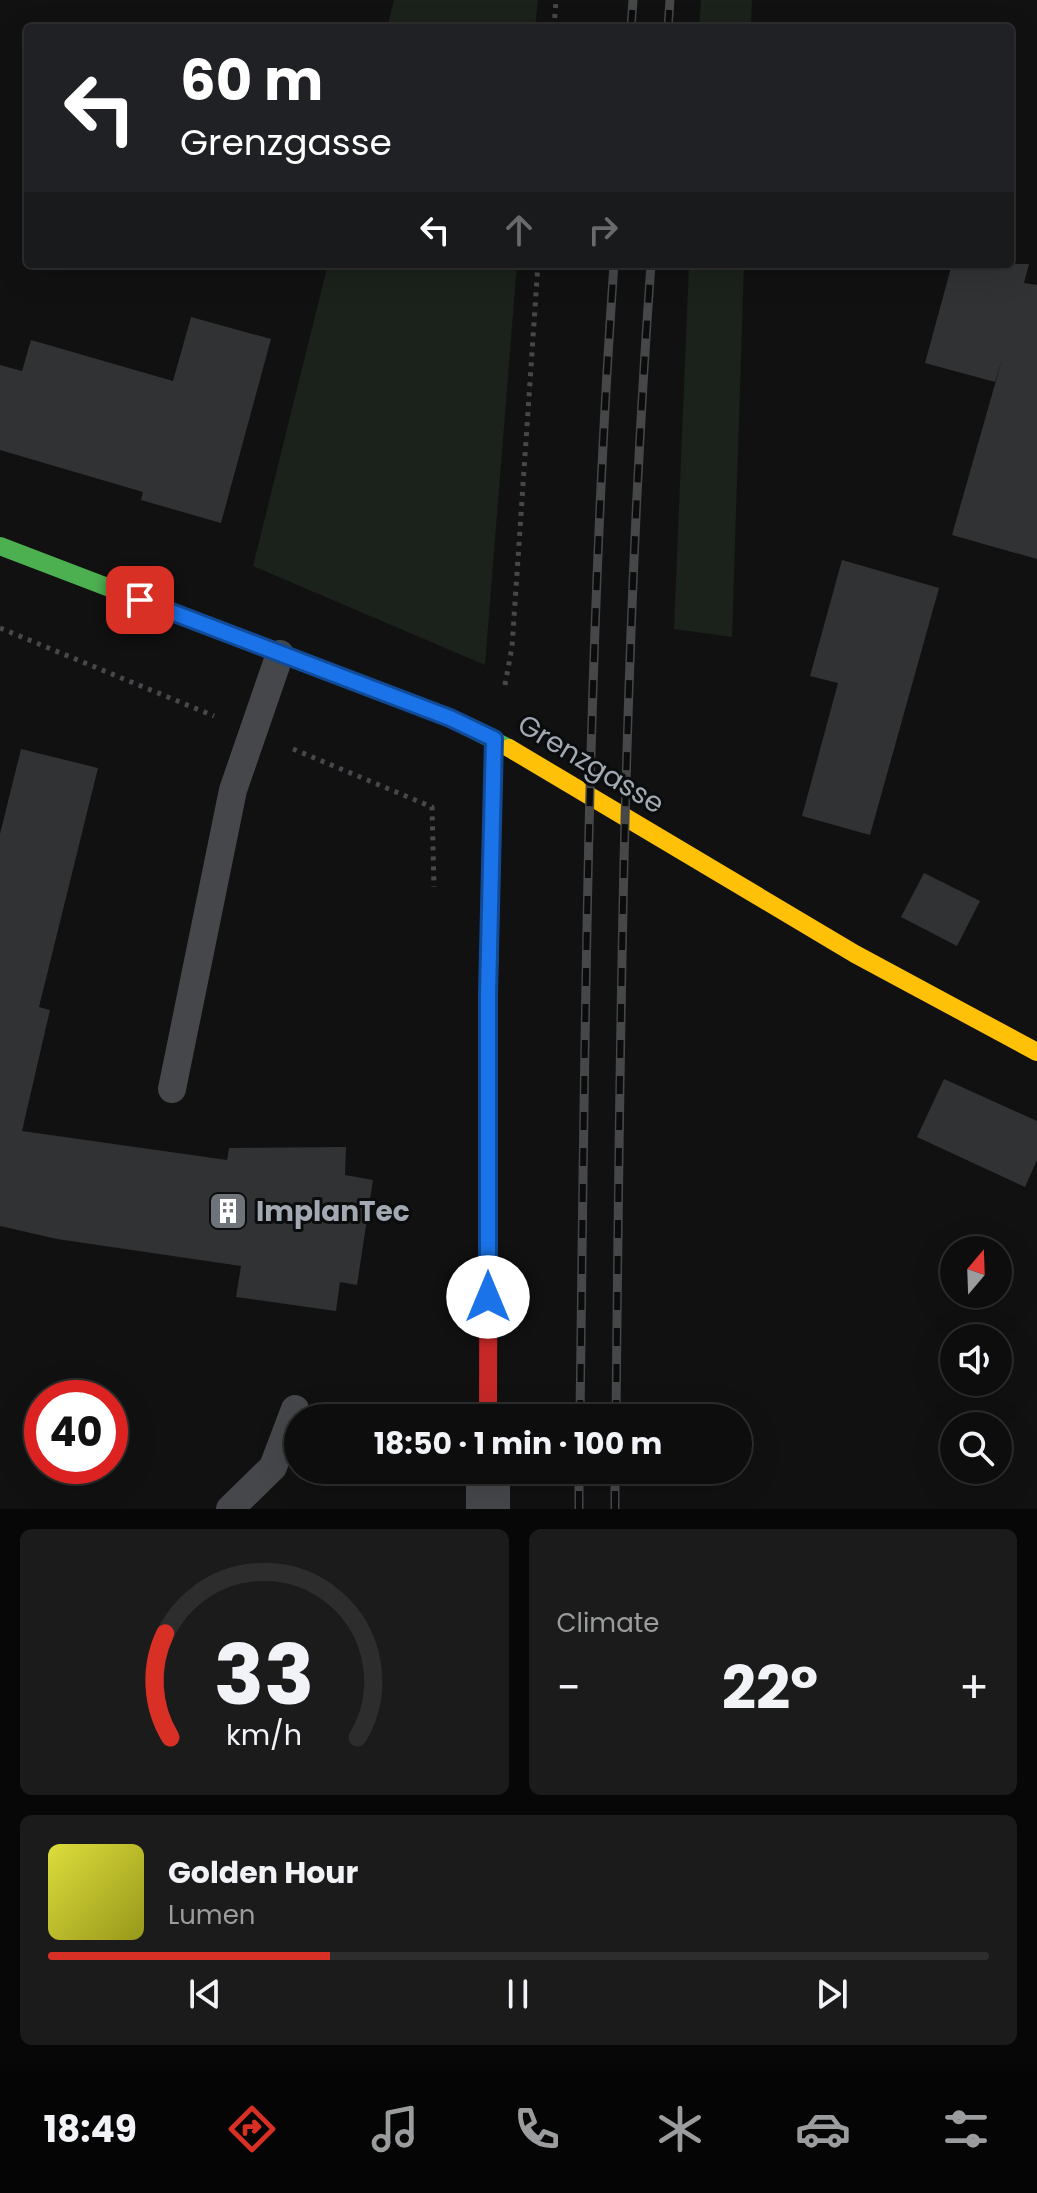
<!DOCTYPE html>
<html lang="en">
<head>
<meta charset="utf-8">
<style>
	:root { --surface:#0d0d0d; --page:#1b1b1b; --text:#f1f3f6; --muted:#9a9c9d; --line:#2d2d2e; --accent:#d93025 }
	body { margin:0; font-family:Poppins,sans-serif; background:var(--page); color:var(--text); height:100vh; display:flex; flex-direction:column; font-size:30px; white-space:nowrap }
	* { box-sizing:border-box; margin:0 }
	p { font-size:26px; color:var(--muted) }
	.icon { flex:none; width:44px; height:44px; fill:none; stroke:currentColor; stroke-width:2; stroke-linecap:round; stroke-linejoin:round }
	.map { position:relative; height:1509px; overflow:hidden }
	.sheet { display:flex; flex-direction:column; gap:20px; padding:20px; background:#070707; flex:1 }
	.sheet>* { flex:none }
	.top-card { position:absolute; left:24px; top:24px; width:990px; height:244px; border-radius:8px; box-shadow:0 8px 32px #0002,0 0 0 2px var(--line); background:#202124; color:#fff; overflow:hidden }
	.needle { width:52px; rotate:19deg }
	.buttons { position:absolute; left:940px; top:1236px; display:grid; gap:16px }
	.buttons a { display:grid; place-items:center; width:72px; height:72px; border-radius:50%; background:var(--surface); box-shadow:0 8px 32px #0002,0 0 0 2px var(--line); font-size:40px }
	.speed { position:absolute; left:24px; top:1380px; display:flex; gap:16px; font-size:40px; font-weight:700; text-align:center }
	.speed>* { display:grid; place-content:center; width:104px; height:104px; border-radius:50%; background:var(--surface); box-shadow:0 8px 32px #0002,0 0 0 2px var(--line); line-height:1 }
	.speed .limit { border:12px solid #d22; background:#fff; color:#111 }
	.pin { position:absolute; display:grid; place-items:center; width:68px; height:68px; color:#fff; margin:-34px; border-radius:16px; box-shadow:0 4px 12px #0006 }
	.me { position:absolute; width:88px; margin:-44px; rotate:0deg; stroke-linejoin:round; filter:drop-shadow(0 0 6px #0008) }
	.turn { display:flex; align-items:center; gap:28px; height:168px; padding:0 24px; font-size:36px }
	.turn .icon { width:104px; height:104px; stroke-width:2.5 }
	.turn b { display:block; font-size:56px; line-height:68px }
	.lanes { display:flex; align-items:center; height:76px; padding:0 24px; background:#0003; justify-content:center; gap:40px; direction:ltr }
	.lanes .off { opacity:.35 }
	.big { font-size:60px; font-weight:700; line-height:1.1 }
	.sheet .card { flex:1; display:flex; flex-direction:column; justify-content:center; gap:12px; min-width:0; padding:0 28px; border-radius:12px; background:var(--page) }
	.sheet .dial { align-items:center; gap:0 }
	.dial svg { height:208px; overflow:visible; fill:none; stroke:var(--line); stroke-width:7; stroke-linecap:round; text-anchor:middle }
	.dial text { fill:var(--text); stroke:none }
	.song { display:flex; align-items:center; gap:24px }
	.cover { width:96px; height:96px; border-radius:12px; background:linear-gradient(135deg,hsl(60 70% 55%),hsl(60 70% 35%)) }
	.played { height:8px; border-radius:4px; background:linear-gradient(90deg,var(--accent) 30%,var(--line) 30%) }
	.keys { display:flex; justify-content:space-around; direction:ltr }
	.heat { display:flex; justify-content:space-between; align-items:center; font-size:44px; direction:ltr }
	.sheet .tiles { flex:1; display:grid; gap:20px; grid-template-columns:1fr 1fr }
	.card:last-child { grid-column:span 2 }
	.trip { position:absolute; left:284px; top:1404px; width:468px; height:80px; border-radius:40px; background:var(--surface); box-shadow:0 8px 32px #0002,0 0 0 2px var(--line); font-weight:700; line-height:80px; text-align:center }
	.menu { display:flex; height:128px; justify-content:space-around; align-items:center; background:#050505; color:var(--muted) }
	.menu .icon { width:56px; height:56px }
	.menu .active { color:var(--accent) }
	.menu b { font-size:36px; color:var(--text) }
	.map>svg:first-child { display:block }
	.green { fill:#1b211b }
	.building { fill:#313233 }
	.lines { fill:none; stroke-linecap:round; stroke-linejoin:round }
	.path { stroke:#47484b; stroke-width:5; stroke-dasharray:4 6; stroke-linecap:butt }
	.lane { stroke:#45474a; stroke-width:28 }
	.street { stroke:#45474a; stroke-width:44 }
	.fast { stroke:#4caf50; stroke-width:18 }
	.slow { stroke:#ffc107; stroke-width:18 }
	.jam { stroke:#c62828; stroke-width:18 }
	.rail-casing { stroke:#464749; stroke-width:9 }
	.rail { stroke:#0b0c0d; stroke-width:6; stroke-dasharray:18; stroke-linecap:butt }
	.route-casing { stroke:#114b97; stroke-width:20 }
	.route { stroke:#1a73e8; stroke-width:14 }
	.labels { text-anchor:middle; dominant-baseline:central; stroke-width:6; stroke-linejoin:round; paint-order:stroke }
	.street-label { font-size:28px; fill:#a2a9b2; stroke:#0b0c0d }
	.poi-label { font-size:28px; font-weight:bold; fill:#a2a9b2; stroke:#0b0c0d; text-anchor:start }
</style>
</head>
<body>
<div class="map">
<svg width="1037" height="1509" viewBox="0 0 1037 1509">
	<rect width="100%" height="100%" fill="#111"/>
	<g class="green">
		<polygon points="394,0 538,0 535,28 387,28"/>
		<polygon points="701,0 752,0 751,28 699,28"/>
		<polygon points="328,264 517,264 485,665 253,566"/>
		<polygon points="689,264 744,264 732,637 674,629"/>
	</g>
	<g class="building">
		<polygon points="952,264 1029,264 1024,283 1037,285 1037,559 952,535 1003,356 995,382 925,363"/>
		<polygon points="191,317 271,339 221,523 141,500 143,492 0,450 0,365 22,371 31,340 173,381"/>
		<polygon points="842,560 939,588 870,835 802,816 838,683 810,676"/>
		<polygon points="21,749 98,768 39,1007 50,1010 22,1131 227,1160 229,1148 346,1147 345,1175 373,1180 357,1285 340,1282 336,1311 236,1297 241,1266 57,1239 0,1226 0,834"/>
		<polygon points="924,873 980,901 957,946 901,917"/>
		<polygon points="944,1079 1037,1121 1037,1160 1025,1187 917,1137"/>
	</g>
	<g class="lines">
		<g class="path">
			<polyline points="554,28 556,0"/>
			<polyline points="0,628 214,716"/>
			<polyline points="505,685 512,647 538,264"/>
			<polyline points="293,749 432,807 434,887"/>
		</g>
		<g class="lane">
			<polyline points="172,1089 233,790 280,654"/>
			<polyline points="230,1509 273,1467 295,1409"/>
		</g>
		<polyline class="street" points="488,1509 488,1470"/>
		<polyline class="fast" points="0,546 450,718 509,748"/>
		<g class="slow">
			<polyline points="509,748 855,954 1037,1052"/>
			<polyline points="489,970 494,739"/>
		</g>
		<polyline class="jam" points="488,1418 489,970"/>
		<g class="rail-casing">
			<g id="rail">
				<polyline points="631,28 633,0"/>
				<polyline points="668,28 670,0"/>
				<path d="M580,1418C585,1033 587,648 614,264"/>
				<path d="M616,1418C620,1033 623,648 651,264"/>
				<polyline points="579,1509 579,1470"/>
				<polyline points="615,1509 615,1470"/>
			</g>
		</g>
		<use href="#rail" class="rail"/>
	</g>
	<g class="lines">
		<g class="route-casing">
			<polyline id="route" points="140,600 450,718 494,739 488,994 488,1297"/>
		</g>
		<use href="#route" class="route"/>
	</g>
	<defs>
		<g id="building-square" transform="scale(2)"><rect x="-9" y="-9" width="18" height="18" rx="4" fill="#6f747a" stroke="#0b0c0d"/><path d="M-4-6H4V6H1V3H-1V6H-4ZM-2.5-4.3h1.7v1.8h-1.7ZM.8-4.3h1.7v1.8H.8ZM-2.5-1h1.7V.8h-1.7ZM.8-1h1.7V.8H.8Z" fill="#fff"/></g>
	</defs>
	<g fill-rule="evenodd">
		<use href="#building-square" x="228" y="1211"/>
	</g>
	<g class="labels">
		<g class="street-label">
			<text transform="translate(591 764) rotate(31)">Grenzgasse</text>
		</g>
		<g class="poi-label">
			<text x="256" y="1211">ImplanTec</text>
		</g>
	</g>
</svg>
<div class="buttons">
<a><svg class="needle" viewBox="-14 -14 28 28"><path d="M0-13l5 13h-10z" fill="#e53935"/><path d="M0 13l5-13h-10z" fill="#9a9c9d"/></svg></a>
<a><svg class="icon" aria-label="sound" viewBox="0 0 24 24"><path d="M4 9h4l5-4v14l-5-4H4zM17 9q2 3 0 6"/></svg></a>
<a><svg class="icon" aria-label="search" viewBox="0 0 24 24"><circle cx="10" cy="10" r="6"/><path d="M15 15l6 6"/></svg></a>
</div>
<div class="speed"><div class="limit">40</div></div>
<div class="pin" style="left:140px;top:600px;background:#d93025"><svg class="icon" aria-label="arrive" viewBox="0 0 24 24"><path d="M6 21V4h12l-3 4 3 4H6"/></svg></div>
<svg class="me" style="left:488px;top:1297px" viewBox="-20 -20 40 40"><circle r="19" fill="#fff"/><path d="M0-13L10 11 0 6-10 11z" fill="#1a73e8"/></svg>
<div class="trip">18:50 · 1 min · 100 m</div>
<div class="top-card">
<div class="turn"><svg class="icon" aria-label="left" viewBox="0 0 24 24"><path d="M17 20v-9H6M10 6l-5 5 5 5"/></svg><div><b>60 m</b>Grenzgasse</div></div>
<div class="lanes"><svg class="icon" aria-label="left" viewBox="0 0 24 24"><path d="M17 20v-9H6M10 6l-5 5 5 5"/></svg><svg class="icon off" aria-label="ahead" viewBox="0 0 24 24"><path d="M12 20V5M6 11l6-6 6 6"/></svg><svg class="icon off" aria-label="right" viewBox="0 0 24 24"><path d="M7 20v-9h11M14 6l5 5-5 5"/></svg></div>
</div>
</div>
<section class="sheet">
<div class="tiles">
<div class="card dial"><svg viewBox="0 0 100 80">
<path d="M14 69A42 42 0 1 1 86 69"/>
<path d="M14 69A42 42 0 0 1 12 29" stroke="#d93025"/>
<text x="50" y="56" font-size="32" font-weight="700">33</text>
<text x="50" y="72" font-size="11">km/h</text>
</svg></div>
<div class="card"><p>Climate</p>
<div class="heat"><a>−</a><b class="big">22°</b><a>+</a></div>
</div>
<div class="card">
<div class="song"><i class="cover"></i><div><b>Golden Hour</b><p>Lumen</p></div></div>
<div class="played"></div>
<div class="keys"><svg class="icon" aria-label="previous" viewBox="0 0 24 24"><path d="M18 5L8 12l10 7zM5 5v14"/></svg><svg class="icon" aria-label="pause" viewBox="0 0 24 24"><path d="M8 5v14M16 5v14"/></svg><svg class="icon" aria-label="next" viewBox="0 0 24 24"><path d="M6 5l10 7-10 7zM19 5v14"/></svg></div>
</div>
</div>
</section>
<nav class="menu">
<b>18:49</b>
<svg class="icon active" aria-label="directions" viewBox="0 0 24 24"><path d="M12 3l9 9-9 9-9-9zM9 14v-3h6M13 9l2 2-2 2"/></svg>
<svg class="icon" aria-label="music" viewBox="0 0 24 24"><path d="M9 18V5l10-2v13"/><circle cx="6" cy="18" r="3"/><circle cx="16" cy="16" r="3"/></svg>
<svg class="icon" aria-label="phone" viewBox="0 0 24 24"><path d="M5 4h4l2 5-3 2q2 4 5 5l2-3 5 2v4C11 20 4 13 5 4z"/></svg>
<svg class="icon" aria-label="climate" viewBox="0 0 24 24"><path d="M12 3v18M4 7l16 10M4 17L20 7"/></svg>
<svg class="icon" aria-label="car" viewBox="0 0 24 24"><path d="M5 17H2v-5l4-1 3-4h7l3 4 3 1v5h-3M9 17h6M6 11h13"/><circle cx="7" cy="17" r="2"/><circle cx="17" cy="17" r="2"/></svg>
<svg class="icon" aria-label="filters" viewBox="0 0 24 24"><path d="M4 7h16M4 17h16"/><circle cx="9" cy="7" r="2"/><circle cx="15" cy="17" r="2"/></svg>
</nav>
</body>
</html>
